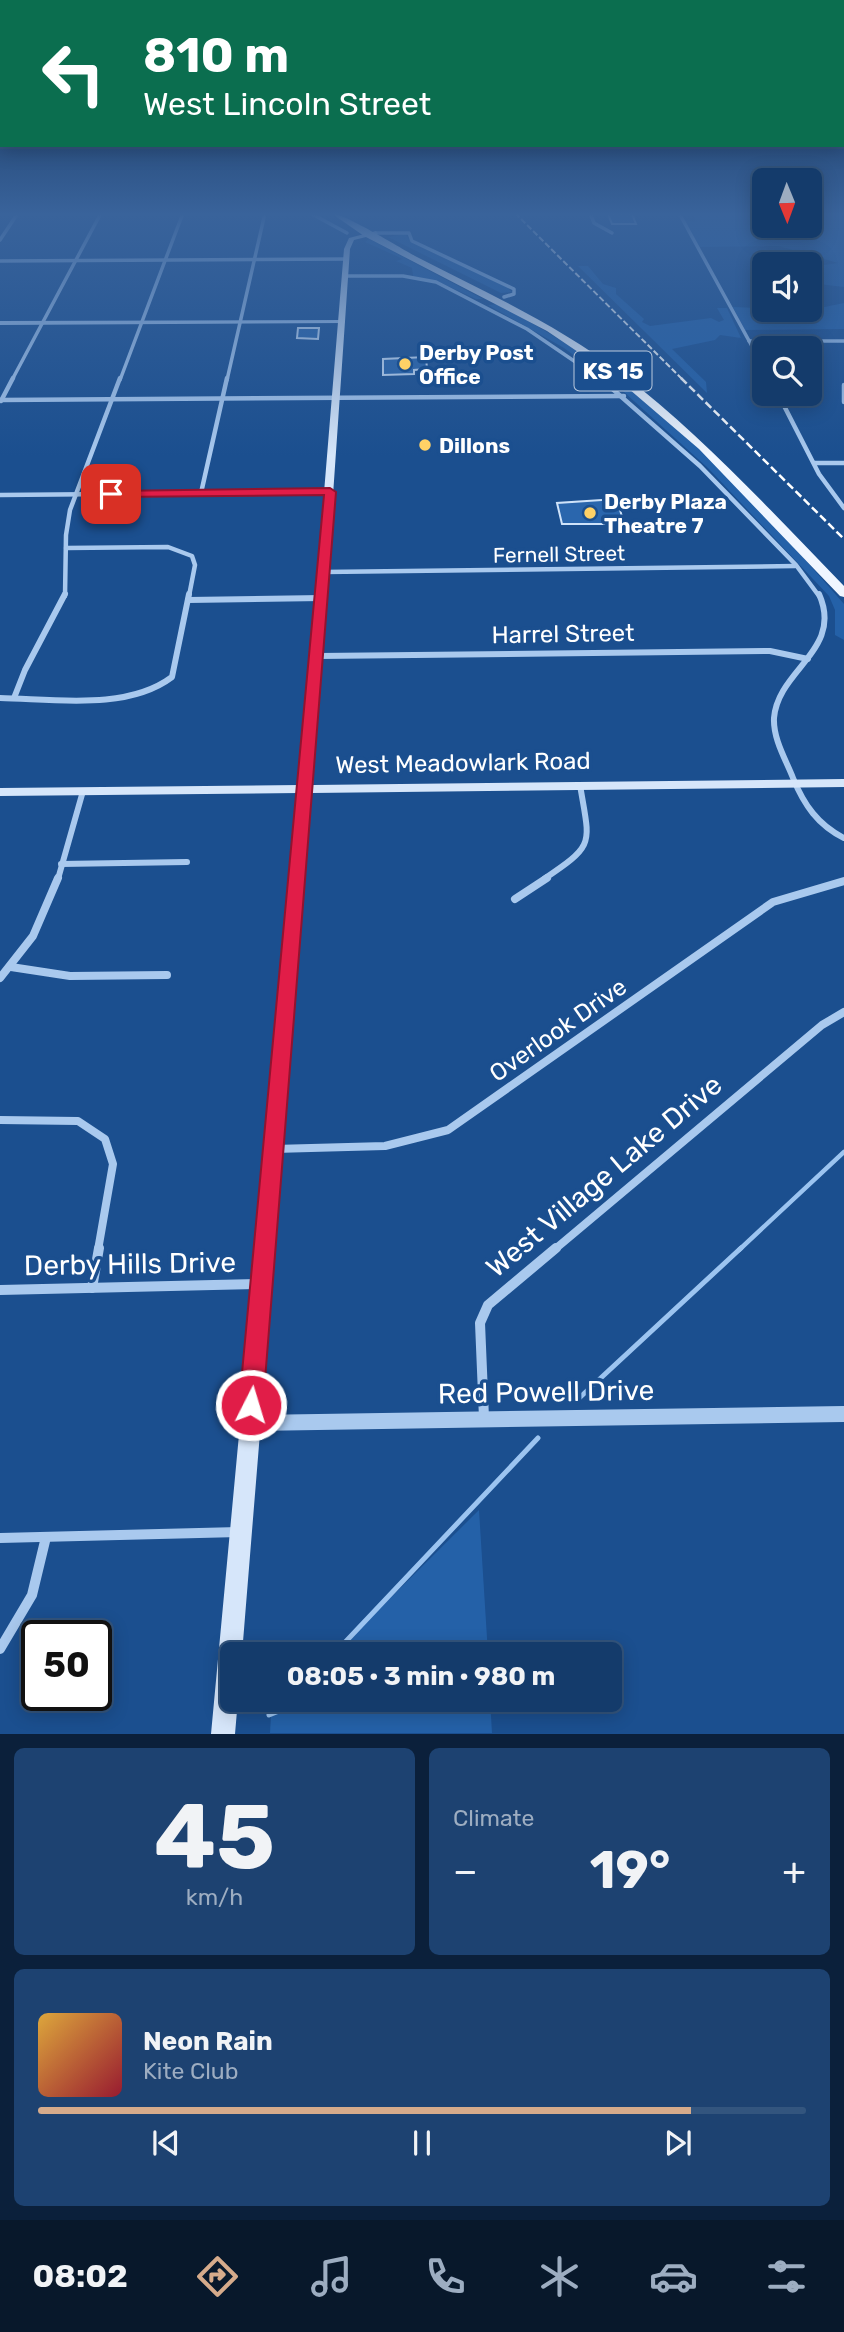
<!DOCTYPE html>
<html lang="en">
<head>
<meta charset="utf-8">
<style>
	:root { --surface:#143b6b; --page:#1d4271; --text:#f1f3f6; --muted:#9dadc1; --line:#33557e; --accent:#d6ab8b }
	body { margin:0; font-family:Rubik,sans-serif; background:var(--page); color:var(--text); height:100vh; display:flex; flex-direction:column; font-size:26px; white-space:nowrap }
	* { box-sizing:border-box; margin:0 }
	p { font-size:23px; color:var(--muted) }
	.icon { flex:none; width:38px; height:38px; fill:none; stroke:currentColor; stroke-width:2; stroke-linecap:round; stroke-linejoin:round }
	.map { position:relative; height:1734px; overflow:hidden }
	.drawer { display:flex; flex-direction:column; gap:14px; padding:14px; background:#0b203b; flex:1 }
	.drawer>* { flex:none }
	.guide { position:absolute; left:0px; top:0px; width:845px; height:147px; box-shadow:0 4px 18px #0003,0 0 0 2px var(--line); background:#0b6e4f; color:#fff; overflow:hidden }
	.needle { width:46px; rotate:179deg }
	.controls { position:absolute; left:752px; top:168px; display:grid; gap:14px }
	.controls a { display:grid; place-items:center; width:70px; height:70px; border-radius:10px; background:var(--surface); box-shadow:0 4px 18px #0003,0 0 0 2px var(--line); font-size:35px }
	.speed { position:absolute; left:21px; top:1620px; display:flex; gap:14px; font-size:35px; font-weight:700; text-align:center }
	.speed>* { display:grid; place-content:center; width:91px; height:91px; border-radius:50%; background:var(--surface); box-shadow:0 4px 18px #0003,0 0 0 2px var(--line); line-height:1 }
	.speed .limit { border:4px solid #111; border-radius:10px; background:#fff; color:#111 }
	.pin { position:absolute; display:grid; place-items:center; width:60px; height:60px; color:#fff; margin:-30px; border-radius:14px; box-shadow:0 4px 10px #0006 }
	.me { position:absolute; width:77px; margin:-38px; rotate:5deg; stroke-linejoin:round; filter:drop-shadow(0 0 5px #0008) }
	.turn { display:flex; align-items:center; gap:24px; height:147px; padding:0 28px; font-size:32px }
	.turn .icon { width:91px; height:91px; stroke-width:2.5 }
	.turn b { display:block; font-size:49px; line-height:60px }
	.big { font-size:52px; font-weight:700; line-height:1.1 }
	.drawer .tile { flex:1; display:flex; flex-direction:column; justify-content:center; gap:10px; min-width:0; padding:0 24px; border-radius:10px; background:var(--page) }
	.drawer .dial { align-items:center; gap:0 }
	.dial b { font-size:91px; line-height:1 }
	.song { display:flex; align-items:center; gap:21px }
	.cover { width:84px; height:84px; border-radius:10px; background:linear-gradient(135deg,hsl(40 70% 55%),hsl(350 70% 35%)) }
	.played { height:7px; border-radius:4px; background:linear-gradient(90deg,var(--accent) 85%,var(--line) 85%) }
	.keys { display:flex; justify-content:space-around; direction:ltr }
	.heat { display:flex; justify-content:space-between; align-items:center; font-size:38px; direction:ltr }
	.drawer .tiles { flex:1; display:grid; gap:14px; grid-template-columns:1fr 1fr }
	.tile:last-child { grid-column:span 2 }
	.trip { position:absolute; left:220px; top:1642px; width:402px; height:70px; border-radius:10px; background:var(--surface); box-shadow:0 4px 18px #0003,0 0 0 2px var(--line); font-weight:700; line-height:70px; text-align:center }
	.dock { display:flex; height:112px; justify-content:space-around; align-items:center; background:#08182b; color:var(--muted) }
	.dock .icon { width:49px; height:49px }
	.dock .on { color:var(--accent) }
	.dock b { font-size:32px; color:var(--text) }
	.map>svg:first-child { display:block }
	.green { fill:#2461a8 }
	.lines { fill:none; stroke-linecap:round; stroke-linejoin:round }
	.stream-far1 { stroke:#9cc4f0; stroke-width:4.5 }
	.stream { stroke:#9cc4f0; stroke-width:5 }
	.building { fill:#2a66ad; stroke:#cfe3fa; stroke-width:2 }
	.minor-far4 { stroke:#a9c9ee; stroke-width:3.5 }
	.minor-far3 { stroke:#a9c9ee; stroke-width:4.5 }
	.minor-far2 { stroke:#a9c9ee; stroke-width:6 }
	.minor-far1 { stroke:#a9c9ee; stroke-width:8 }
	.minor { stroke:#a9c9ee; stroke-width:10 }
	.tertiary { fill:#a9c9ee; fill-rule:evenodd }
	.secondary { fill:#d6e6fa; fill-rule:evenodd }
	.primary { fill:#f0f6ff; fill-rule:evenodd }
	.rail-far1 { stroke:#fff; stroke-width:2; stroke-dasharray:6 2.5; stroke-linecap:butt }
	.rail { stroke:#fff; stroke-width:2.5; stroke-dasharray:8 3.5; stroke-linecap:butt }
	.route { fill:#e11d48; stroke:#92132f; stroke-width:2 }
	.poi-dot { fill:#ffd166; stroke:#1b4f8f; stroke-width:2.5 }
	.labels { text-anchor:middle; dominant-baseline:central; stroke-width:7; stroke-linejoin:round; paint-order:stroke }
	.far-poi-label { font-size:21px; font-weight:bold; fill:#fff; stroke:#1b4f8f; text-anchor:start }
	.far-street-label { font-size:21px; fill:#fff; stroke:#1b4f8f }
	.shield { fill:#1b4f8f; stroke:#bbcadd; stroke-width:2 }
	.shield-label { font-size:23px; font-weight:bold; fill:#fff }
	.street-label { font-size:24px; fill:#fff; stroke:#1b4f8f }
	.near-street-label { font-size:28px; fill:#fff; stroke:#1b4f8f }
</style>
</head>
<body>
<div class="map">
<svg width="844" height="1734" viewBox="0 0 844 1734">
	<rect width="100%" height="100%" fill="#1b4f8f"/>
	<g class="green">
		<polygon points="692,213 765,213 765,226 810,226 810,213 844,213 844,287 810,283 810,267 838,263 779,246 700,247 683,220 696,222"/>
		<polygon points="405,234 414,244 507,287 512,292 501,293 388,237"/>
		<polygon points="369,239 483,299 476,299 437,281 413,276 412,268 396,261 403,259 365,242"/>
		<polygon points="578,266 588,266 603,284 616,288 616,294 644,319 642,322 650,326 711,318 719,322 724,320 717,308 727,308 741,338 720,335 715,340 672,349 706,382 707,393"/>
		<polygon points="844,303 844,329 745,330 733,307 810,310"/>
		<path d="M498,304C550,333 598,362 644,399C718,458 782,533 844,604V640L835,635V610L829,596L708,468L624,392L564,348L488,305Z"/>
		<polygon points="479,1510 488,1654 334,1654"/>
		<polygon points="288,1699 490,1699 492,1733 270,1733 271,1715"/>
	</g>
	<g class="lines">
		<polyline class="stream-far1" points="739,1250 844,1152"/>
		<g class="stream">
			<polyline points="576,1401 741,1248"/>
			<polyline points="334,1654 538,1438"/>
			<polyline points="269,1715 279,1711 290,1699"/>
		</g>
	</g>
	<g class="building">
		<polygon points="608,214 632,214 636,224 612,224"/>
		<polygon points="298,328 319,328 318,339 297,338"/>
		<polygon points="426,357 427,369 414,370 414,374 383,375 383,359"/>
		<polygon points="617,499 624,524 562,524 557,503"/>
	</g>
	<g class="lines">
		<g class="minor-far4">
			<polyline points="310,213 347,233"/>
			<polyline points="590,213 594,223 612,233"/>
			<polyline points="679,213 765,370"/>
			<polyline points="376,233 409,233 412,241 514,289 514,294 504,297"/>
			<polyline points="0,240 18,213"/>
			<polyline points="0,261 347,259"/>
			<polyline points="346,276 403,276 436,282 527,329 602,380"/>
			<polyline points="749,341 844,341"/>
			<polyline points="12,380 101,213"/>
			<polyline points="120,380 183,213"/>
			<polyline points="227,380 265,213"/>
		</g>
		<g class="minor-far3">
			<polyline points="600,378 700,466 796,565 819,596"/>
			<polyline points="844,385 844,402"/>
			<polyline points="778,394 819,474 844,508"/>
			<polyline points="0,400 624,396"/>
			<polyline points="1,401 13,378"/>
			<polyline points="814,463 844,463"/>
			<polyline points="201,493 227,378"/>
			<polyline points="0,495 330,492"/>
			<polyline points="66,548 168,547 192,556 195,565 189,596"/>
			<polyline points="324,572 795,566"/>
			<polyline points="65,596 66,535 70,510 120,378"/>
		</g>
		<g class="minor-far2">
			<path d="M819,594C844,650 778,669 774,718C773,739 786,760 793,778C804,805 818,825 844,838"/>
			<polyline points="188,600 322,598"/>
			<polyline points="318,656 770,651 808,659"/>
			<path d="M0,698C53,699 127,711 172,677L189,594"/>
			<polyline points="14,698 25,670 65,594"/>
			<polyline points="61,864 187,862"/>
			<polyline points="58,879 83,791"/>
			<path d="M544,879C596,844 590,845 580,785"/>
		</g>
		<g class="minor-far1">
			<polyline points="515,899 547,878"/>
			<polyline points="11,967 70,976 167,975"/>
			<polyline points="0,978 33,936 58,878"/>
			<polyline points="0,1120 78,1121 105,1139 113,1164 98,1250"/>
			<polyline points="274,1149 385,1146 448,1130 773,902 844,881"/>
			<polyline points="554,1250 822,1025 844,1012"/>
		</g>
		<g class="minor">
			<polyline points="92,1288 99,1248"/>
			<polyline points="0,1290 261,1284"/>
			<polyline points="484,1418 480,1323 488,1305 556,1248"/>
			<polyline points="0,1538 239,1532"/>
			<polyline points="0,1649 32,1595 46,1537"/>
		</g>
		<g class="tertiary">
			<polygon points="345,320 345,322 343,323 0,325 0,321"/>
			<polygon points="844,1406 844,1422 249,1431 243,1429 240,1423 243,1417 249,1415"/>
		</g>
		<polygon class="secondary" points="376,231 378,234 354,240 350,249 313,785 844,779 844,787 312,793 242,1654 233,1654 233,1699 238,1699 235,1734 211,1734 299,793 0,796 0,788 300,785 344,249 349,238"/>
		<path class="primary" d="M331,213C343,213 399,247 415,256C485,292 559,325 622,374C703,436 773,513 844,586V597L840,596L699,449L615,377L547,331L364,236Z"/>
		<polyline class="rail-far1" points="515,213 683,380"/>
		<polyline class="rail" points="681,378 844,539"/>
	</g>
	<linearGradient id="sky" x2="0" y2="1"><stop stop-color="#0f2b4f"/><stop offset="0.47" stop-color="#39639b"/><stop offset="1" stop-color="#39639b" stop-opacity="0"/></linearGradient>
	<rect width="844" height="456" fill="url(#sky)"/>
	<polygon class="route" points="330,488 336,492 263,1405 259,1412 251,1415 243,1412 239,1405 324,495 111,497 106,494 111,491"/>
	<g class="poi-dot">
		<circle cx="405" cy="364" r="7"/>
		<circle cx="425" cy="445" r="7"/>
		<circle cx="590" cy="513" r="7"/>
	</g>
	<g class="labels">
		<g class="far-poi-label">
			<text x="419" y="352">Derby Post<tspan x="419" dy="24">Office</tspan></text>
			<text x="439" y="445">Dillons</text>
			<text x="604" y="501">Derby Plaza<tspan x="604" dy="24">Theatre 7</tspan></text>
		</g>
		<g class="far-street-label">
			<text transform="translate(559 554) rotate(-1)">Fernell Street</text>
		</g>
		<rect class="shield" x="574.5" y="351.5" width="77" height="39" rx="5"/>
		<g class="shield-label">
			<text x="613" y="371">KS 15</text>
		</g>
		<g class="street-label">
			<text transform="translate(563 634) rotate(-1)">Harrel Street</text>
			<text transform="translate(463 763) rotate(-1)">West Meadowlark Road</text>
			<text transform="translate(558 1030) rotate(-35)">Overlook Drive</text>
		</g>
		<g class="near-street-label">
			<text transform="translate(604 1176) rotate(-40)">West Village Lake Drive</text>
			<text transform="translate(130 1264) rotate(-1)">Derby Hills Drive</text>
			<text transform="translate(546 1392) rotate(-1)">Red Powell Drive</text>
		</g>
	</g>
</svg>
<div class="controls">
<a><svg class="needle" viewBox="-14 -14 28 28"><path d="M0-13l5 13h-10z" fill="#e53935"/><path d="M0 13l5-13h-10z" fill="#9dadc1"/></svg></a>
<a><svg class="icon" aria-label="sound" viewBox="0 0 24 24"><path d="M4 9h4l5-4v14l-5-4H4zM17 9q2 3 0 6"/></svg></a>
<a><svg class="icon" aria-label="search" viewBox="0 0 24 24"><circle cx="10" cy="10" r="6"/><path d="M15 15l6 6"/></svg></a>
</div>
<div class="speed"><div class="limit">50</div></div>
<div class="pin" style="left:111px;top:494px;background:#d93025"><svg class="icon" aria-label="arrive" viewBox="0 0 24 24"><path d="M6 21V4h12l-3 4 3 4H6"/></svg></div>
<svg class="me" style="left:251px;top:1405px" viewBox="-20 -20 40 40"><circle r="17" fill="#e11d48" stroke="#fff" stroke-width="3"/><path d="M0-11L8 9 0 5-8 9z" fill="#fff"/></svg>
<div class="trip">08:05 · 3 min · 980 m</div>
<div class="guide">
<div class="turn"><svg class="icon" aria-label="left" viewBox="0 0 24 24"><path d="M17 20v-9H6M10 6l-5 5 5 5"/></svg><div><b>810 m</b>West Lincoln Street</div></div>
</div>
</div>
<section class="drawer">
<div class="tiles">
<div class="tile dial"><b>45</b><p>km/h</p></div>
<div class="tile"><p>Climate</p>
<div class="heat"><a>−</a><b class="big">19°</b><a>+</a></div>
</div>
<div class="tile">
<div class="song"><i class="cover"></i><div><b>Neon Rain</b><p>Kite Club</p></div></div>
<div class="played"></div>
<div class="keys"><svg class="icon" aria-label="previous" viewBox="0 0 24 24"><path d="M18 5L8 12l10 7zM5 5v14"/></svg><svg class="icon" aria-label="pause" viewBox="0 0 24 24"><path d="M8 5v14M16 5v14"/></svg><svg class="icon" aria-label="next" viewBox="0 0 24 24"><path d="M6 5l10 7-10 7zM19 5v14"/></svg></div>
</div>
</div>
</section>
<nav class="dock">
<b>08:02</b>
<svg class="icon on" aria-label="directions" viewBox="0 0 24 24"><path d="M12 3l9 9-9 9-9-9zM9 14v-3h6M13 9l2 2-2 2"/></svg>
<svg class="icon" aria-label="music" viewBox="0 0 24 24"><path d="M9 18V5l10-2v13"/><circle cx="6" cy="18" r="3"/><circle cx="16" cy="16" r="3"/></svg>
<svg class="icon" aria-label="phone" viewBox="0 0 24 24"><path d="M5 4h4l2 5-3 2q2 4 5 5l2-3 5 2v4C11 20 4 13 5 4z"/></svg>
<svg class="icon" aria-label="climate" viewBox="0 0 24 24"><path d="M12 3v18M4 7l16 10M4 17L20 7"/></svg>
<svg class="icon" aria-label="car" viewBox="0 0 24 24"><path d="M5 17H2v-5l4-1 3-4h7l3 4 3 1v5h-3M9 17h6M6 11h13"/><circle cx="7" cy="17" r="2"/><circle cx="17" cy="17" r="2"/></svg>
<svg class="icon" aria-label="filters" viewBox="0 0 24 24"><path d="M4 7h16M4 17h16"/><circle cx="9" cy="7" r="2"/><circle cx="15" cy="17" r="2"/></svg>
</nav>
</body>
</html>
